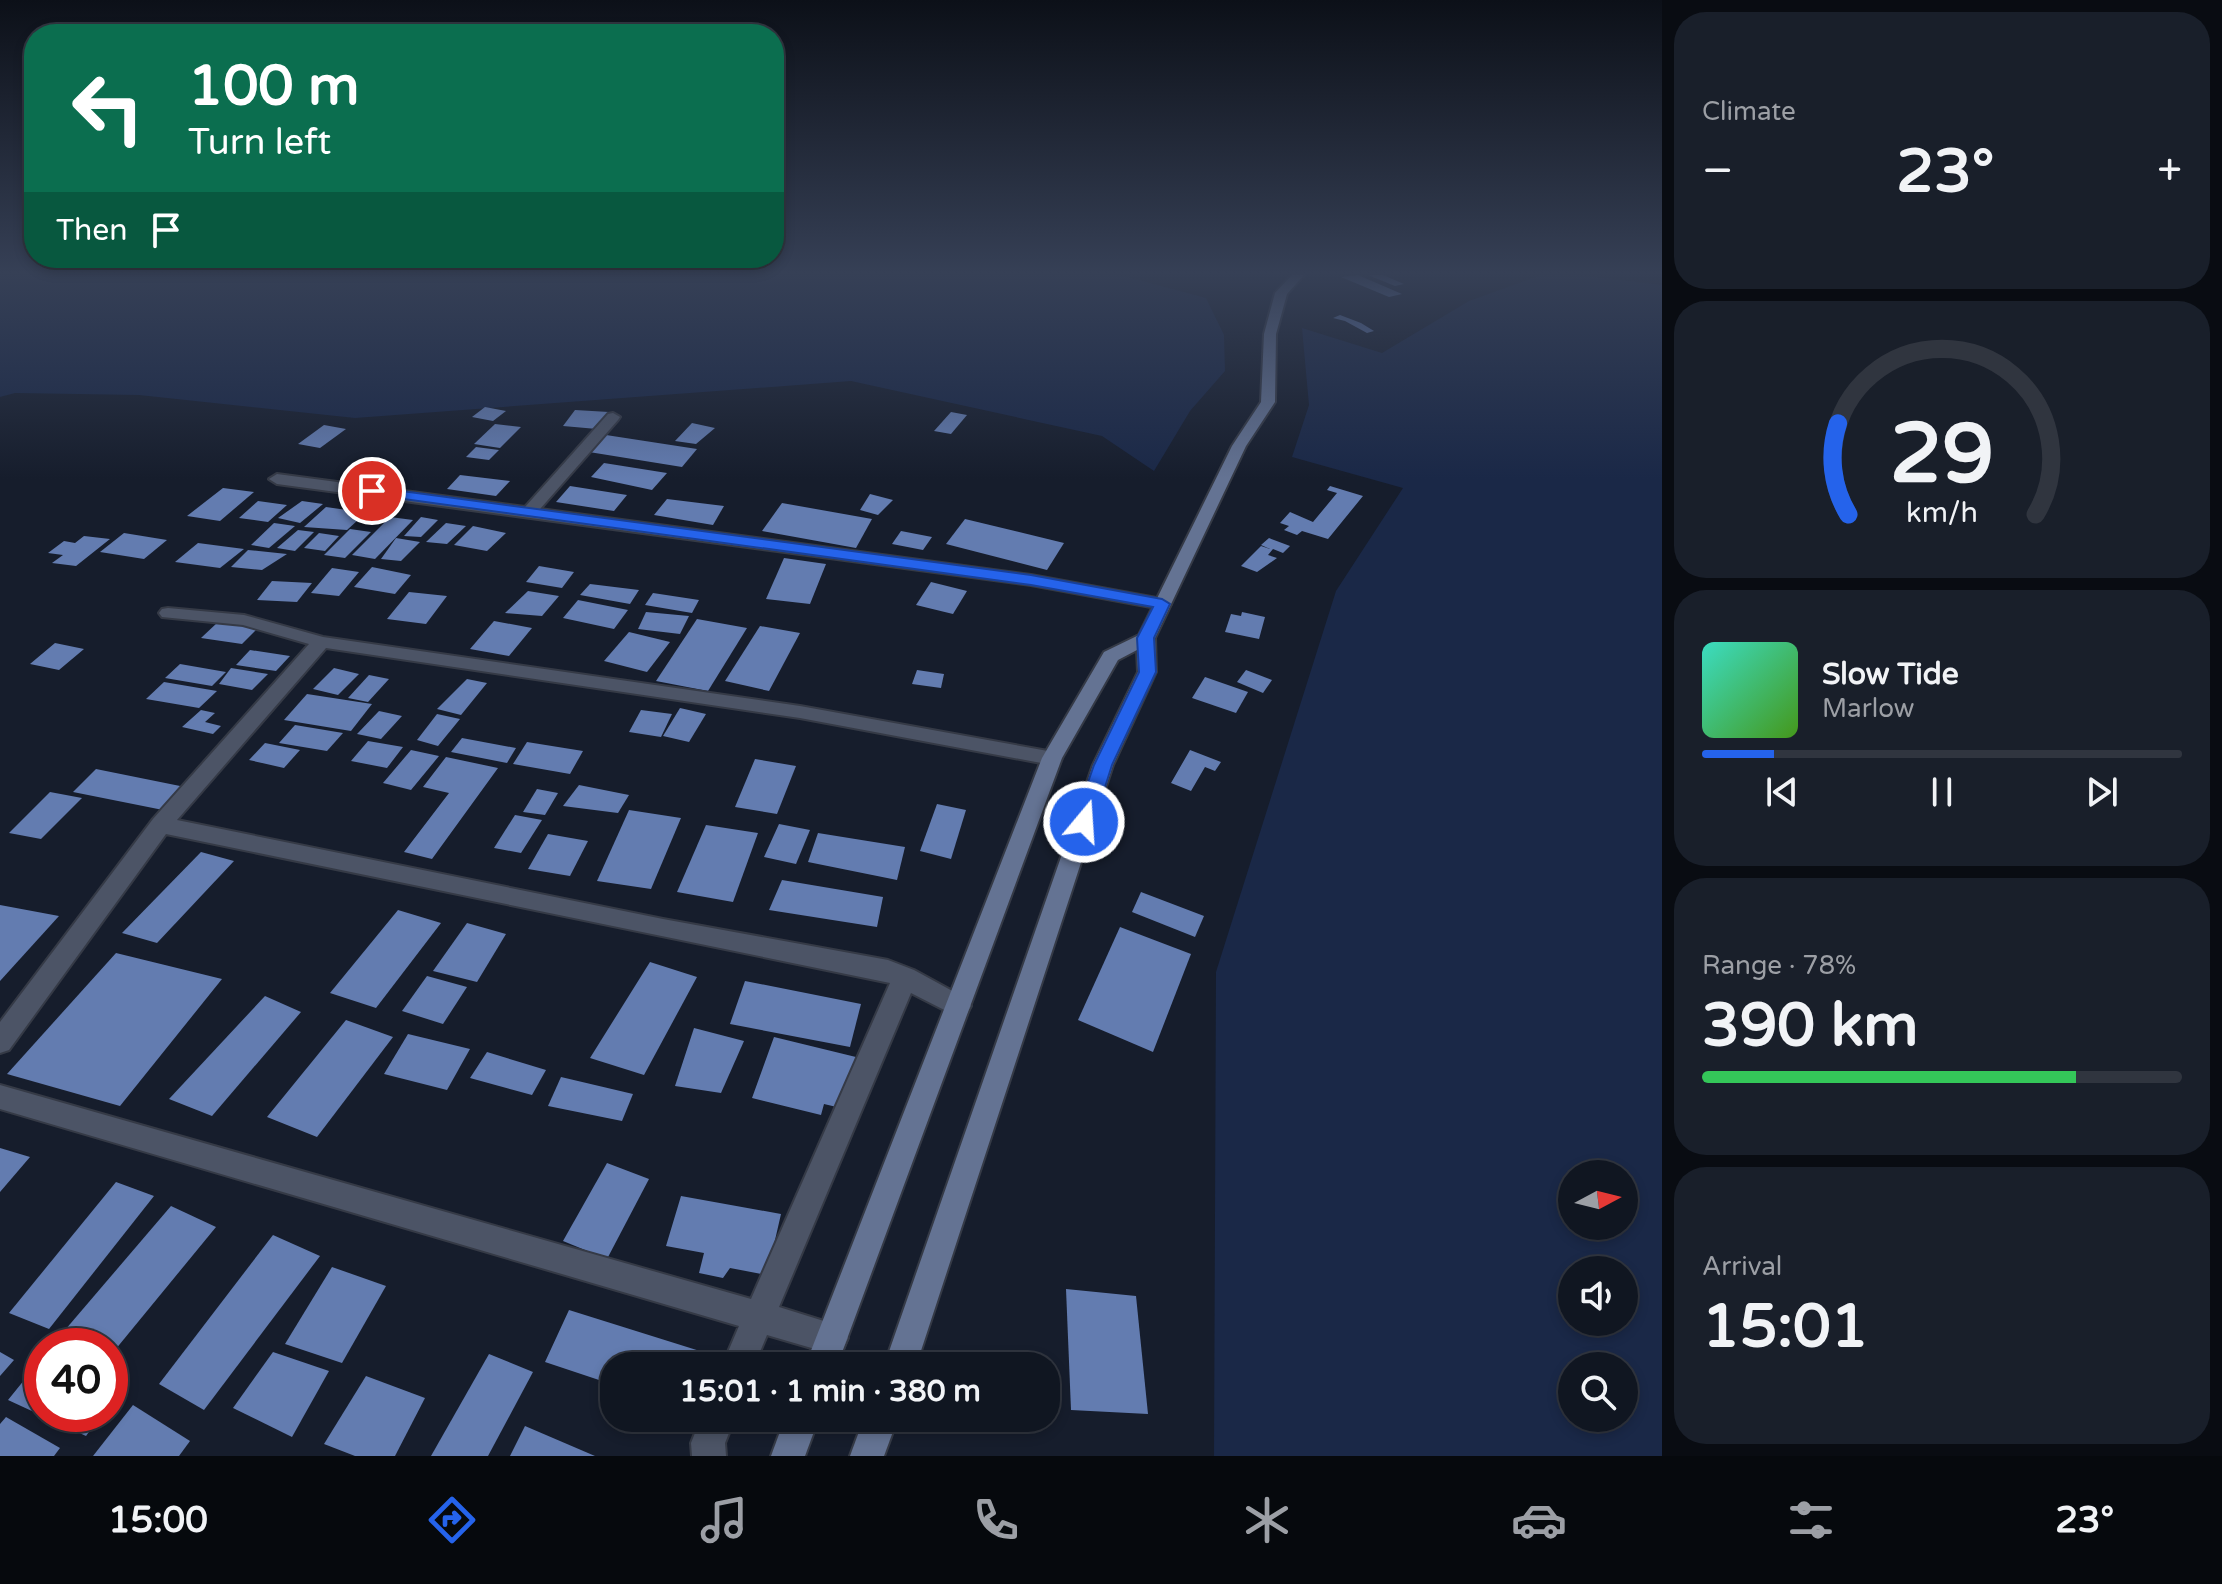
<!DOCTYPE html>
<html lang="en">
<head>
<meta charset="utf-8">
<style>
	:root { --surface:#101621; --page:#191f2a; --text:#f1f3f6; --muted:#9c9fa5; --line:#30353f; --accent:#2563eb }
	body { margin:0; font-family:"Varela Round",sans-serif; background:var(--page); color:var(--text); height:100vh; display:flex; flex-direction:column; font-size:30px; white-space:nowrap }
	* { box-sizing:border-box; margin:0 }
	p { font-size:26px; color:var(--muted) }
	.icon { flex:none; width:44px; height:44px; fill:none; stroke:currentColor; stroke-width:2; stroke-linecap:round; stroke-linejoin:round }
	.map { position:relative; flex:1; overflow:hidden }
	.side { display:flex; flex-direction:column; gap:12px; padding:12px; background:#090c12; width:560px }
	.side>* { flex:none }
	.top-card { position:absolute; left:24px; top:24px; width:760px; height:244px; border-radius:32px; box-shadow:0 4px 12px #0003,0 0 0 2px var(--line); background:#0b6e4f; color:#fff; overflow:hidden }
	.needle { width:52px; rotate:83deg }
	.buttons { position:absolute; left:1558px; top:1160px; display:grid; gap:16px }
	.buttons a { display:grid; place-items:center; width:80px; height:80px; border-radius:50%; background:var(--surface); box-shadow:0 4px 12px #0003,0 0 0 2px var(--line); font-size:40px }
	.speed { position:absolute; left:24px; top:1328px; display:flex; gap:16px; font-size:40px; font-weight:700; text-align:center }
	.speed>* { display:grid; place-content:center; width:104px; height:104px; border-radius:50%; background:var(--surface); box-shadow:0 4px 12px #0003,0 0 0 2px var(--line); line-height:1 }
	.speed .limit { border:12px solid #d22; background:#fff; color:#111 }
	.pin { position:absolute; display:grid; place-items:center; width:68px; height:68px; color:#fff; margin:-34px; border:4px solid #fff; border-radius:50%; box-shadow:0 2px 8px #0007 }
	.me { position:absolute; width:88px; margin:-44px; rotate:18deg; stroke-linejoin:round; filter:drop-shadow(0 0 6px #0008) }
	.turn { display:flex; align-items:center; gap:28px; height:168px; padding:0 32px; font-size:36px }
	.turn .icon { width:104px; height:104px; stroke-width:2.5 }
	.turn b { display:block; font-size:56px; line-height:68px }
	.then { display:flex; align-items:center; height:76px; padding:0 32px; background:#0003; gap:16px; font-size:30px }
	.big { font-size:60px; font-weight:700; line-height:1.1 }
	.side .card { flex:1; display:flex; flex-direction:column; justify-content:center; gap:12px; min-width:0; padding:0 28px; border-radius:32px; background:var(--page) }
	.side .dial { align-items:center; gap:0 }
	.dial svg { height:208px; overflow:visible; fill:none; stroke:var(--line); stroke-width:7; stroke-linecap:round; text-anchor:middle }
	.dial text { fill:var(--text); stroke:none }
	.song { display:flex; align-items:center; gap:24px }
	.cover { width:96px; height:96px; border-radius:12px; background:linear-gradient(135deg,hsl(170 70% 55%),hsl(100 70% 35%)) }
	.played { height:8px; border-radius:4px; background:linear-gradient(90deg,var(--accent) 15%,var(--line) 15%) }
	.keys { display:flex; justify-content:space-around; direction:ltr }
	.heat { display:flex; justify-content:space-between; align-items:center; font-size:44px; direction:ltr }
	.charge { height:12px; border-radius:6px; background:linear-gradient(90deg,#34c759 78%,var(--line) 0) }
	.trip { position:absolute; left:600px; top:1352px; width:460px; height:80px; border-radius:32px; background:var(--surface); box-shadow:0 4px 12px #0003,0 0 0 2px var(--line); font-weight:700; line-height:80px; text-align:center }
	.dock { display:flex; height:128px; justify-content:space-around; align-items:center; background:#06090d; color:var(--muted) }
	.dock .icon { width:56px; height:56px }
	.dock .on { color:var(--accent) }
	.dock b { font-size:36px; color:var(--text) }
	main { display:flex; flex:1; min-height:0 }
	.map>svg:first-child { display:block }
	.green { fill:#1a2847; fill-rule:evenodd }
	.building { fill:#637cb0 }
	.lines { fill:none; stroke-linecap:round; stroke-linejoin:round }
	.street-casing { stroke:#353a46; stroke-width:4 }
	.secondary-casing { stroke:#353a46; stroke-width:4 }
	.street { fill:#4c5466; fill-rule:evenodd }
	.secondary { fill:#647393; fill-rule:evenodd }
	.route { fill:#2563eb; stroke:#184099; stroke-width:2 }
</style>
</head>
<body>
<main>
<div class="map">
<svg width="1662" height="1456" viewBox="0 0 1662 1456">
	<rect width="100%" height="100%" fill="#161d2c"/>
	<g class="green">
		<polygon points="0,275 1120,275 1206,298 1224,335 1225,371 1190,411 1154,471 1102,436 851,381 355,418 139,395 15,393 0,397"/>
		<path d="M1541,275H1577L1662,285V1456H1214L1216,972L1336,591L1403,488L1292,457L1309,405L1302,328L1382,353L1469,301ZM1572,1174H1624V1226H1572ZM1572,1270H1624V1322H1572ZM1572,1366H1624V1418H1572Z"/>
	</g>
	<g class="building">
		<polygon points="1358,275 1402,294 1389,297 1341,277"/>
		<polygon points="1368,275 1383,275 1404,284 1395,286"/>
		<polygon points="1340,315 1361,323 1374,331 1367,333 1345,321 1333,318"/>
		<polygon points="485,407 506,411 493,421 472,417"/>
		<polygon points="575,410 609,412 597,429 563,426"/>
		<polygon points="951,412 967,415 951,434 934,431"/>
		<polygon points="692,423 715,428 696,444 675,441"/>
		<polygon points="495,424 521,427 500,448 474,444"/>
		<polygon points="324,425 346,429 320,448 298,444"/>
		<polygon points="606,435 697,449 682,467 589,452"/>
		<polygon points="476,447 499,450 489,460 466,457"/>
		<polygon points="604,463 667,473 652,490 591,477"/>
		<polygon points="460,475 510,481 496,496 447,489"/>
		<polygon points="570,486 627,495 614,511 556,502"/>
		<polygon points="1330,486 1363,496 1328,539 1302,531 1297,535 1284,530 1289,526 1280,523 1290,512 1313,522 1337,493 1327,490"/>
		<polygon points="223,488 254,492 220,521 187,516"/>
		<polygon points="870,494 893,500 878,515 860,510"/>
		<polygon points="667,499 724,506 713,525 654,515"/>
		<polygon points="258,501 287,505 268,522 239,518"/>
		<polygon points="302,501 323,504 300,523 278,518"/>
		<polygon points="782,503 872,519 856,548 762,531"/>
		<polygon points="326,507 347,510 351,507 369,510 347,530 304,527"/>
		<polygon points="390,517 413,520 375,559 352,555"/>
		<polygon points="421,517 438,520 421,537 404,536"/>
		<polygon points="965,519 1064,543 1047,570 946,544"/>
		<polygon points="274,523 295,526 269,548 251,545"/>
		<polygon points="446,523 466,526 447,544 426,542"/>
		<polygon points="473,526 506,533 487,551 454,545"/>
		<polygon points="350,529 371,532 345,558 324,555"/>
		<polygon points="298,530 314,532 295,551 277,548"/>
		<polygon points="901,531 932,537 923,550 892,544"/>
		<polygon points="124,533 167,540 144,559 100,552"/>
		<polygon points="319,533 339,536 325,551 304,548"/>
		<polygon points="84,536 110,539 76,566 52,563 63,555 48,553 64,541 75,543"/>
		<polygon points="396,538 420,542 401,561 381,559"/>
		<polygon points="1269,538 1290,546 1283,553 1273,549 1268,555 1277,558 1257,572 1241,566 1261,546 1270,549 1261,545"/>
		<polygon points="198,543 244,549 220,568 175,562"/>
		<polygon points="248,550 287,554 262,570 231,567"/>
		<polygon points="784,558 826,564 810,604 766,599"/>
		<polygon points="539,566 574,572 562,588 526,582"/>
		<polygon points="372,567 411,575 395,594 354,587"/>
		<polygon points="332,568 359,572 339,596 311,593"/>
		<polygon points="272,581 312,583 297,602 257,600"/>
		<polygon points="931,582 967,591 953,614 916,605"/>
		<polygon points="590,584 639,590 630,604 580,595"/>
		<polygon points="528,591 559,596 542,616 505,613"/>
		<polygon points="409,592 447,596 426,624 387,619"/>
		<polygon points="653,593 699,600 692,613 645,605"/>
		<polygon points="578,600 628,610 614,629 563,618"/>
		<polygon points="646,612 689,616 680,634 638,629"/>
		<polygon points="1242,612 1265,617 1259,639 1225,632 1231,614 1241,616"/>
		<polygon points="697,619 747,628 708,691 656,681"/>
		<polygon points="494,621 532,628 509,656 470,649"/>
		<polygon points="218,622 258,628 242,644 201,638"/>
		<polygon points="760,626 800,633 769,691 725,681"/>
		<polygon points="629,632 670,642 647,672 604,661"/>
		<polygon points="55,643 84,649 59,670 30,664"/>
		<polygon points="250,650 290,656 276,671 236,665"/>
		<polygon points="180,664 226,672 212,686 165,678"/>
		<polygon points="231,668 268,674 252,690 219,684"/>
		<polygon points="334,668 359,674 338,695 313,689"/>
		<polygon points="917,670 944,674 941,688 912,684"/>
		<polygon points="1246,670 1272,680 1263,693 1237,682"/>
		<polygon points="369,675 389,679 368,702 348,698"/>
		<polygon points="1205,677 1248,692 1236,713 1192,698"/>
		<polygon points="467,679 487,683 461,715 437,709"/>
		<polygon points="164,682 217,691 199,708 146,699"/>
		<polygon points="307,694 372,704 351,731 284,720"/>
		<polygon points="680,708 706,714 689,742 663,736"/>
		<polygon points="201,710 215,713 205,722 221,726 213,734 182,727"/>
		<polygon points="641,710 672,714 661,737 629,732"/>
		<polygon points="379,711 402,716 381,739 357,734"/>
		<polygon points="437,714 460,719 438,746 417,740"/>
		<polygon points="295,725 343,733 327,751 279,743"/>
		<polygon points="462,738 516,748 507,763 451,752"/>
		<polygon points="368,741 403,747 387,768 351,761"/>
		<polygon points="527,742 583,751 570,774 513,764"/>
		<polygon points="265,743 300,750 284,768 249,760"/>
		<polygon points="411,750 439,756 411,790 383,783"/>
		<polygon points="1190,750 1221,762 1215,771 1205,767 1191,791 1171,783"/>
		<polygon points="446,757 498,768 432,859 404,852 449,793 423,787"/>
		<polygon points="755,759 796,766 777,814 735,807"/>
		<polygon points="96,769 190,788 168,811 73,792"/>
		<polygon points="579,785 629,795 618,813 563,806"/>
		<polygon points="537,789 558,793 545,815 523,812"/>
		<polygon points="50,792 82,798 41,839 9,833"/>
		<polygon points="937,804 966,810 951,859 920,851"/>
		<polygon points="629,810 681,818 651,889 597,881"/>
		<polygon points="515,815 542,820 521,853 494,848"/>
		<polygon points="779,824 810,830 796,864 764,857"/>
		<polygon points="706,825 758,833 733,902 677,892"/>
		<polygon points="818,833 905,847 897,880 808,862"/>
		<polygon points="548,834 588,841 570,876 528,869"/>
		<polygon points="201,852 234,861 157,943 122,933"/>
		<polygon points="782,880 883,897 877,927 769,910"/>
		<polygon points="1141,892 1204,916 1195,937 1132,912"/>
		<polygon points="0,905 59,916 0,981"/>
		<polygon points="398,910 441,923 376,1008 330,993"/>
		<polygon points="467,923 506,934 477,982 433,971"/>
		<polygon points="1120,927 1191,954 1153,1052 1078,1020"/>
		<polygon points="116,953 222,979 120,1106 7,1074"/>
		<polygon points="650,962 697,977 644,1075 590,1058"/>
		<polygon points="427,976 467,987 443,1024 402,1011"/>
		<polygon points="745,981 861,1004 850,1047 730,1024"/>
		<polygon points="265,996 301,1012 212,1116 169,1099"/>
		<polygon points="346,1020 393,1037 317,1137 267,1117"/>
		<polygon points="694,1028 744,1041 721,1093 675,1086"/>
		<polygon points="408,1034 470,1049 447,1090 384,1074"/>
		<polygon points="774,1037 860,1058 845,1109 824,1104 821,1115 752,1098"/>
		<polygon points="487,1052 546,1070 532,1095 470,1078"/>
		<polygon points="561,1077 633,1094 622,1121 548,1106"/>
		<polygon points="0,1148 30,1157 0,1192"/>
		<polygon points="607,1163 649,1179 607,1259 563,1241"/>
		<polygon points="116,1182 154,1196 49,1329 9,1313"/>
		<polygon points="681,1196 781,1214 767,1275 730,1268 723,1278 699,1273 704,1253 666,1246"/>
		<polygon points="171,1206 216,1227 115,1350 65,1330"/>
		<polygon points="273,1235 320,1256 204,1410 159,1384"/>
		<polygon points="332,1267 386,1286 342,1363 285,1344"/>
		<polygon points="1066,1289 1136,1296 1148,1414 1071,1410"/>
		<polygon points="569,1310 703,1352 698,1366 614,1366 614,1385 545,1362"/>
		<polygon points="0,1352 14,1360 0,1376"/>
		<polygon points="273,1352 329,1371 292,1437 233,1408"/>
		<polygon points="489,1354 533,1372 488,1456 431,1456"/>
		<polygon points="42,1358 42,1414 102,1414 86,1436 8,1400"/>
		<polygon points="110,1370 128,1378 110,1403"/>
		<polygon points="366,1376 425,1398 395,1456 355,1456 324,1444"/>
		<polygon points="133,1405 190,1441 179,1456 93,1456"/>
		<polygon points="6,1417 60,1448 54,1456 0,1456 0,1424"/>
		<polygon points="525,1426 595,1456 510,1456"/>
	</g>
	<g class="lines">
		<g class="street-casing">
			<g id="street">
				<polygon points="613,413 620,417 618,420 540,509 1031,575 1162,599 1171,604 1162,609 1031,585 277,484 269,479 277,474 525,507 608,414"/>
				<polygon points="168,608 244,615 323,637 800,706 1059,753 1062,758 1052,765 800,718 326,648 177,820 663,919 888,960 914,970 967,999 971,1006 967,1013 958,1017 911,993 779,1307 843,1327 848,1338 843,1349 832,1354 767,1335 754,1366 722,1366 739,1326 0,1109 0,1085 751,1299 890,983 166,834 9,1050 0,1053 0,1022 153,819 309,644 243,625 162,617 159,613 162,609"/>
				<polygon points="701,1418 735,1418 725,1443 726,1456 692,1456 691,1443"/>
			</g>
		</g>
		<g class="secondary-casing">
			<g id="secondary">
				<polygon points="1292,275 1304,275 1287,294 1276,334 1275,402 1246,446 1155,638 1156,672 1113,765 916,1366 884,1366 1093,765 1138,672 1137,650 1118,660 1062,758 837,1366 805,1366 1042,758 1104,652 1139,635 1232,446 1261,402 1264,334 1275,293"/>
				<polygon points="785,1418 819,1418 805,1456 771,1456"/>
				<polygon points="864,1418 898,1418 884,1456 850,1456"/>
			</g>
		</g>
		<use href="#street" class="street"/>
		<use href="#secondary" class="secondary"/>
	</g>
	<linearGradient id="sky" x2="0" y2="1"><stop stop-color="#0c1018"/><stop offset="0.57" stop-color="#364056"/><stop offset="1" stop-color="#364056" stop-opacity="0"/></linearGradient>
	<rect width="1662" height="479" fill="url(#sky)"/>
	<polygon class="route" points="372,487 1031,575 1162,599 1170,604 1154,638 1156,672 1112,765 1094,822 1084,829 1074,822 1094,765 1139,672 1137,638 1153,607 1031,585 367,494 367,488"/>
</svg>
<div class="buttons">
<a><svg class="needle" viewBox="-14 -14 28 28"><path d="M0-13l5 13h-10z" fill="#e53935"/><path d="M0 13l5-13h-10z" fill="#9c9fa5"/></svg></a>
<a><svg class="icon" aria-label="sound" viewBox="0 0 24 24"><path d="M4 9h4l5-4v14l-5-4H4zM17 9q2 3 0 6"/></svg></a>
<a><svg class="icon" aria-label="search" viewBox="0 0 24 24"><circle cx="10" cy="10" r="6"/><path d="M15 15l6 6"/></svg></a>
</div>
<div class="speed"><div class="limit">40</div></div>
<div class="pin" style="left:372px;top:491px;background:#d93025"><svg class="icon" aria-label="arrive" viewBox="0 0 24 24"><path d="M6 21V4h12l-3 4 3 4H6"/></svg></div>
<svg class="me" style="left:1084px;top:822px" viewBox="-20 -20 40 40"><circle r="17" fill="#2563eb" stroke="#fff" stroke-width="3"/><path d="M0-11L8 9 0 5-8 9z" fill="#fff"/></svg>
<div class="trip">15:01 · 1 min · 380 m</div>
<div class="top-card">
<div class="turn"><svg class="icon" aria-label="left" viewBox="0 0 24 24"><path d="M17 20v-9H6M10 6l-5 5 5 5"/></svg><div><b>100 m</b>Turn left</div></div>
<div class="then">Then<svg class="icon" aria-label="arrive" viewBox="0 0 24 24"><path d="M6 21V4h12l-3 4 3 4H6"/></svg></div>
</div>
</div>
<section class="side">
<div class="card"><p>Climate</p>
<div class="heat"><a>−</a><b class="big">23°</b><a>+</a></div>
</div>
<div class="card dial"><svg viewBox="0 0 100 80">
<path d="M14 69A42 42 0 1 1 86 69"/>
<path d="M14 69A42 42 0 0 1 10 34" stroke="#2563eb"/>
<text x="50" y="56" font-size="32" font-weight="700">29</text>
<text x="50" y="72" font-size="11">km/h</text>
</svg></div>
<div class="card">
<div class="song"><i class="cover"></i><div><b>Slow Tide</b><p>Marlow</p></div></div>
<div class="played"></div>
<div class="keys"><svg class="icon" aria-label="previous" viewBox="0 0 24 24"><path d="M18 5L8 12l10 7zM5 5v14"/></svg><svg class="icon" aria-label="pause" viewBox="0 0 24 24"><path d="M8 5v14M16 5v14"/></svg><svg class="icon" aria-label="next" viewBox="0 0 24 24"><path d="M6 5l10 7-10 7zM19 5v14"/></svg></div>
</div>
<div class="card"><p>Range · 78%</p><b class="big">390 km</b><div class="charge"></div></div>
<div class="card"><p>Arrival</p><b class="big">15:01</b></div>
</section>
</main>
<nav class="dock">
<b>15:00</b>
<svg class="icon on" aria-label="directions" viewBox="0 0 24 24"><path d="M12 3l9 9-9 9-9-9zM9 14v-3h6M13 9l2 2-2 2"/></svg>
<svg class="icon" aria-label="music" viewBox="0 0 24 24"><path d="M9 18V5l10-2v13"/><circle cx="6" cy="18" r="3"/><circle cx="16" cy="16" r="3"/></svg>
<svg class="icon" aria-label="phone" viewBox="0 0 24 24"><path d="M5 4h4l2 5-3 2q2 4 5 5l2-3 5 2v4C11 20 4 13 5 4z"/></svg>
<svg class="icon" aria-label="climate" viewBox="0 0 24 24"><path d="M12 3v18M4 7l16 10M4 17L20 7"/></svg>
<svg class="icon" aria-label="car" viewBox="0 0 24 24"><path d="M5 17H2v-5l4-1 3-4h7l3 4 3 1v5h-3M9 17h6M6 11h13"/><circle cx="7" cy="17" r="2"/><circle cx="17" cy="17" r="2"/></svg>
<svg class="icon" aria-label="filters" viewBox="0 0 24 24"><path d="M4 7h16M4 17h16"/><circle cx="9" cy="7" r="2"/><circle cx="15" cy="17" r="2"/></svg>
<b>23°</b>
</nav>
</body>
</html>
